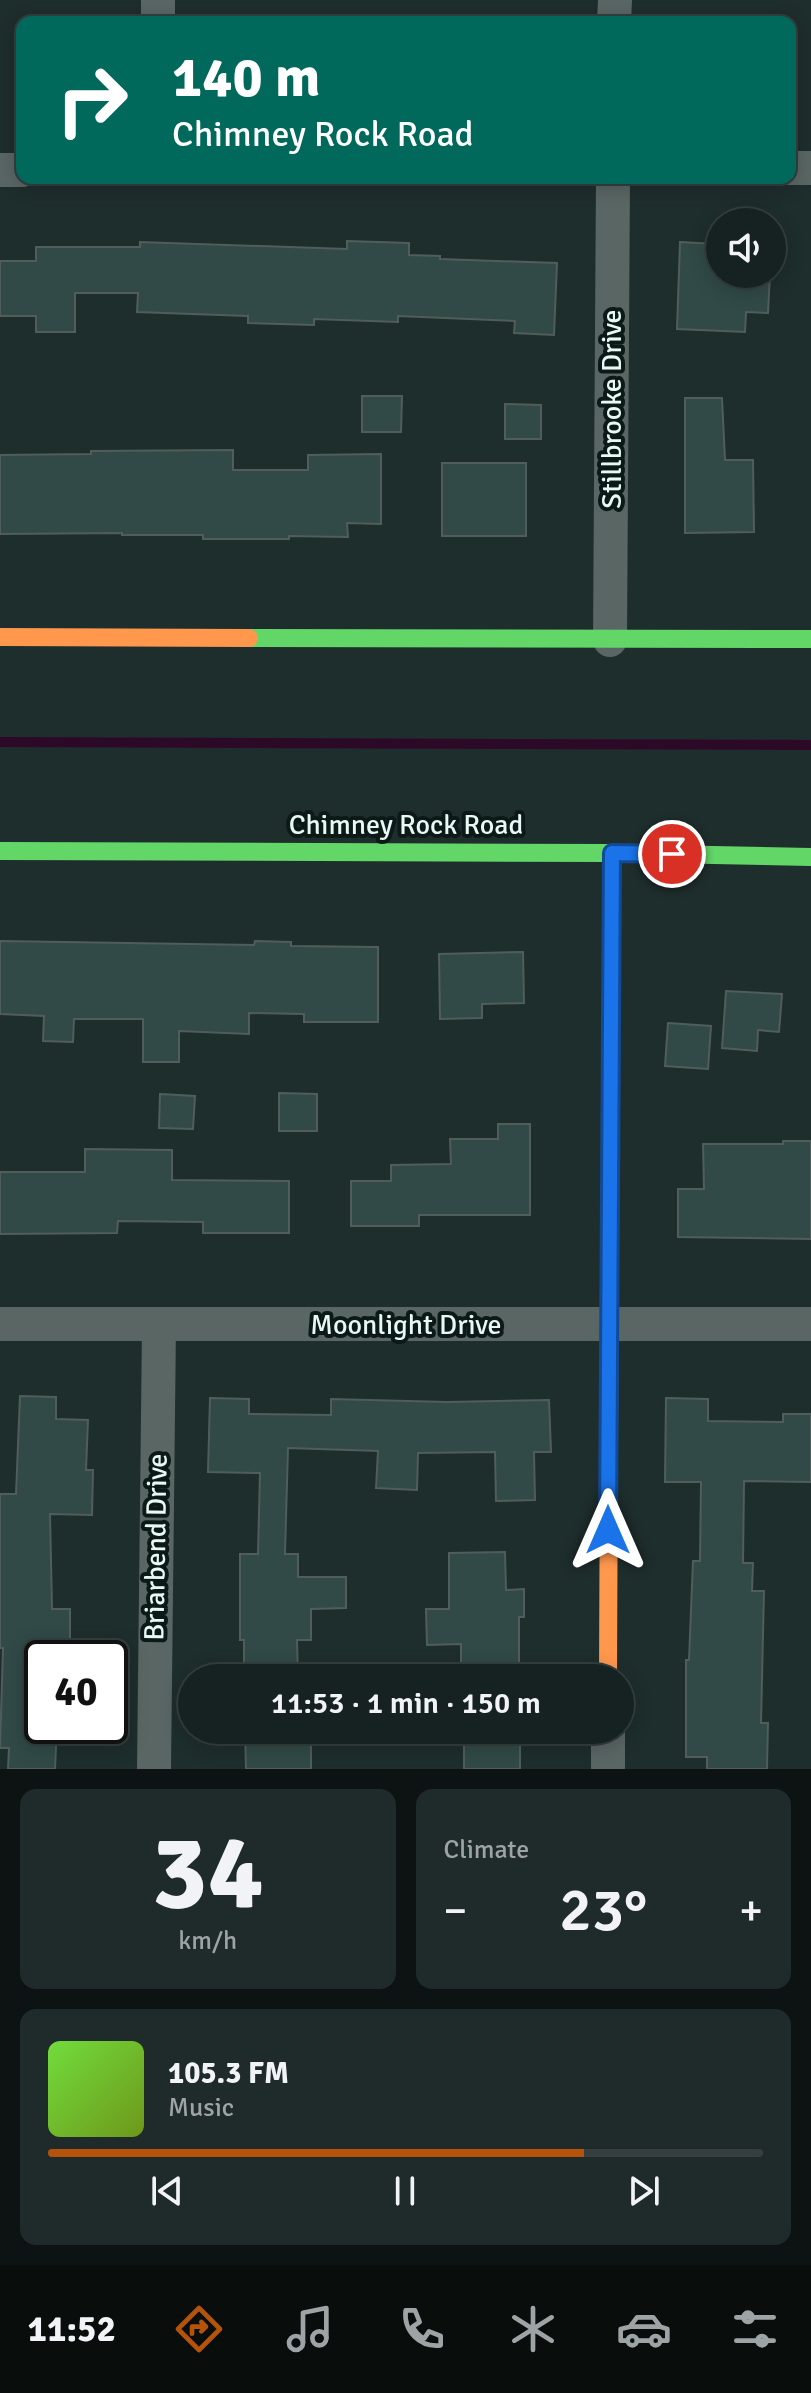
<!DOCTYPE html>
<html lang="en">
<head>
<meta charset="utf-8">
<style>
	:root { --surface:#162221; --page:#1f2a2a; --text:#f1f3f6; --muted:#9ea4a5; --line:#353f3f; --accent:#b45309 }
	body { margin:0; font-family:Signika,sans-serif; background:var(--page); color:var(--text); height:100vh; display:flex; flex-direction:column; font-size:30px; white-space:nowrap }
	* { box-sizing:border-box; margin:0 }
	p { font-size:26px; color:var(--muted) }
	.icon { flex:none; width:44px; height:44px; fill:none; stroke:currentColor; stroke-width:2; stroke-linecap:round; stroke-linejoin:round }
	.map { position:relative; height:1769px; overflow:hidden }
	.sheet { display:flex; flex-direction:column; gap:20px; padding:20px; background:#0c1312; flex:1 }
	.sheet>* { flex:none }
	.top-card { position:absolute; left:16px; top:16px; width:780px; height:168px; border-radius:16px; box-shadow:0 4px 20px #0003,0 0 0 2px var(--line); background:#00695c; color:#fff; overflow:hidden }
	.fabs { position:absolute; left:706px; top:208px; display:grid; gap:16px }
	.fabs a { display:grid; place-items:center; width:80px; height:80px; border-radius:50%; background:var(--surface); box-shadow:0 4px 20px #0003,0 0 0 2px var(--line); font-size:40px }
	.speed { position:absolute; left:24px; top:1640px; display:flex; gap:16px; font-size:40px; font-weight:700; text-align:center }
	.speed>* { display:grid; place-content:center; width:104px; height:104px; border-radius:50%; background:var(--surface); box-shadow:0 4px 20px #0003,0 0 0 2px var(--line); line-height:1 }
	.speed .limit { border:4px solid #111; border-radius:12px; background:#fff; color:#111 }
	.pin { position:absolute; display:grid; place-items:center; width:68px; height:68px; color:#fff; margin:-34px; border:4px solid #fff; border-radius:50%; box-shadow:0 2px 8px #0007 }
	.me { position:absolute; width:88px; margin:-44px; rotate:0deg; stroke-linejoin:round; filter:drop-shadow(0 0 6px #0008) }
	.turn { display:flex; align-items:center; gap:28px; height:168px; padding:0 24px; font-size:36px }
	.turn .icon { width:104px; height:104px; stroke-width:2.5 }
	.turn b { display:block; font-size:56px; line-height:68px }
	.big { font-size:60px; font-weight:600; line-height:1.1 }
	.sheet .card { flex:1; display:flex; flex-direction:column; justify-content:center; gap:12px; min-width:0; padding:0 28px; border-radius:16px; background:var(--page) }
	.sheet .dial { align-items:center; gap:0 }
	.dial b { font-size:104px; line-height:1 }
	.song { display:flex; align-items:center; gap:24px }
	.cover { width:96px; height:96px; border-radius:12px; background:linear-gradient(135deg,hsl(100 70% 55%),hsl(80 70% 35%)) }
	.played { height:8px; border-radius:4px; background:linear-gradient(90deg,var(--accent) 75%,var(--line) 75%) }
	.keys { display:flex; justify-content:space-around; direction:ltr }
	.heat { display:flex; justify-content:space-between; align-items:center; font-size:44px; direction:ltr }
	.sheet .tiles { flex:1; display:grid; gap:20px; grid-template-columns:1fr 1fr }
	.card:last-child { grid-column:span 2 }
	.trip { position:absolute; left:178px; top:1664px; width:456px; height:80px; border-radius:40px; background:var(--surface); box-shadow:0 4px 20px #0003,0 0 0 2px var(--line); font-weight:600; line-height:80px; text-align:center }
	.dock { display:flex; height:128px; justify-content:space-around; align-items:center; background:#090e0d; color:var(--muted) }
	.dock .icon { width:56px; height:56px }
	.dock .current { color:var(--accent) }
	.dock b { font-size:36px; color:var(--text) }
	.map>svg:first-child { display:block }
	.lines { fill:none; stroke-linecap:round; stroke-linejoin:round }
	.stream { stroke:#2d0928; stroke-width:10 }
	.building { fill:#314a47; stroke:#505d5b; stroke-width:2 }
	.street { stroke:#5a6664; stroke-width:34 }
	.fast { stroke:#63d668; stroke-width:18 }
	.slow { stroke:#ff974d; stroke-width:18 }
	.route-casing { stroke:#114b97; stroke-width:20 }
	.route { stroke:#1a73e8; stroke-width:14 }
	.labels { text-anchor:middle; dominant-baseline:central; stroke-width:8; stroke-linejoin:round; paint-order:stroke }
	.street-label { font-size:28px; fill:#e8f8f5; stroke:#0d1917 }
</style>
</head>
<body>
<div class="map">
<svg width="811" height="1769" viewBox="0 0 811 1769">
	<rect width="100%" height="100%" fill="#1e2e2c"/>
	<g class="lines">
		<polyline class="stream" points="0,742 811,745"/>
	</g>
	<g class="building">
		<polygon points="347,241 409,243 409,255 440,256 440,259 557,263 554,335 514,333 515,321 398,316 398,322 314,319 314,325 248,323 248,316 137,312 138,293 75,293 75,332 36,332 36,316 0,316 0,261 36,261 36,247 140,247 140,242 347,249"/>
		<polygon points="680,242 716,244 715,257 720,257 720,274 770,274 768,313 746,312 745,332 677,329"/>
		<polygon points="362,396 402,396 401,432 362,432"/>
		<polygon points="685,398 722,398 725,460 753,460 754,532 685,533"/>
		<polygon points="505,404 541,405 541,439 505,439"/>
		<polygon points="233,450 233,470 308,470 308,455 381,454 381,524 347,523 348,537 289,536 289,539 203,539 203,535 122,535 122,533 0,534 0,455 91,454 91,451"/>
		<rect x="442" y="463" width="84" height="73"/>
		<polygon points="0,941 254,945 255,941 291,942 291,946 378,947 378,1022 304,1022 304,1014 249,1013 249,1034 179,1031 179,1062 143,1062 143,1019 74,1019 73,1042 43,1041 44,1016 0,1014"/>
		<polygon points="523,952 524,1003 482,1004 482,1018 440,1019 439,954"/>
		<polygon points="726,991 782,994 779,1032 758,1030 757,1051 722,1048"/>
		<polygon points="668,1023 711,1026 708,1069 665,1066"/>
		<polygon points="279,1093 317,1094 317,1131 279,1131"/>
		<polygon points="160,1094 195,1096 193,1129 159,1128"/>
		<polygon points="498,1124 530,1124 530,1215 419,1215 419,1226 351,1226 351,1181 391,1181 391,1165 451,1164 450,1139 498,1139"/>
		<polygon points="783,1141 811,1141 811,1239 678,1237 678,1189 704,1189 703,1144 783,1144"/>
		<polygon points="85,1149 172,1150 172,1180 289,1181 289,1233 203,1233 203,1222 118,1221 117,1233 0,1234 0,1172 85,1172"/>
		<polygon points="20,1396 56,1397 56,1419 88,1420 86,1470 93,1470 92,1515 50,1514 52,1609 70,1609 70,1646 42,1647 42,1726 57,1726 55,1769 8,1769 9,1748 0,1748 3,1648 0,1648 0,1494 16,1494"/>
		<polygon points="210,1398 249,1399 249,1414 331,1415 331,1399 447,1402 549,1400 551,1452 534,1452 535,1500 496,1501 495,1452 418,1453 417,1490 376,1488 378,1451 288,1448 285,1554 298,1554 298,1577 346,1577 346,1608 311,1609 311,1640 297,1640 298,1678 244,1678 244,1640 240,1640 240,1554 258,1554 260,1473 208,1472"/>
		<polygon points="666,1398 708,1399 708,1421 783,1422 783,1414 811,1414 811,1482 744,1481 743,1563 753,1563 752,1591 764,1591 761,1723 768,1723 767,1769 707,1769 707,1757 686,1757 686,1660 689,1660 693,1561 700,1561 701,1482 665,1482"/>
		<polygon points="505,1552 506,1590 524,1589 524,1617 519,1617 519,1678 461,1678 461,1644 427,1645 426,1609 449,1609 449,1553"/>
		<polygon points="245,1730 311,1730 311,1769 246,1769"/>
		<rect x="464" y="1730" width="56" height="39"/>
	</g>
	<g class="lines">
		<g class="street">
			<polyline points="158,22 158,0"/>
			<polyline points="614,22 615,0"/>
			<polyline points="790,168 811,168"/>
			<polyline points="0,170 22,170"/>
			<polyline points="610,640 613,178"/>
			<polyline points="0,1324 811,1324"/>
			<polyline points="154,1769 159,1325"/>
			<polyline points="608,1769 608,1730"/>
		</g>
		<g class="fast">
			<polyline points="249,638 811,639"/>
			<polyline points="0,851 612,853 811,857"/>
			<polyline points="610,1210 612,853"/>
		</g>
		<g class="slow">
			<polyline points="0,637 249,638"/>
			<polyline points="608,1678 610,1210"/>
		</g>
	</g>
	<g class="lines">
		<g class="route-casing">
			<polyline id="route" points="608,1530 612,853 672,854"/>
		</g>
		<use href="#route" class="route"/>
	</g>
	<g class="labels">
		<g class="street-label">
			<text transform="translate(612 409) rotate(-90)">Stillbrooke Drive</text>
			<text x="406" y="825">Chimney Rock Road</text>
			<text x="406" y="1325">Moonlight Drive</text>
			<text transform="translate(156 1547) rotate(-89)">Briarbend Drive</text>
		</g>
	</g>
</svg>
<div class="fabs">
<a><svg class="icon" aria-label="sound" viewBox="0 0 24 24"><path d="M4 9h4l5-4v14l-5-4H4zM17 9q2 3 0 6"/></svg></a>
</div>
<div class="speed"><div class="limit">40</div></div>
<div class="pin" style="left:672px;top:854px;background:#d93025"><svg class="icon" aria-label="arrive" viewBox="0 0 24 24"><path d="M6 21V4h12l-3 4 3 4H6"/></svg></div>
<svg class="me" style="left:608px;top:1530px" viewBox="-20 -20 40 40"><path d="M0-17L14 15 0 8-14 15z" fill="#1a73e8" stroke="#fff" stroke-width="4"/></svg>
<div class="trip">11:53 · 1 min · 150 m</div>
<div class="top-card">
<div class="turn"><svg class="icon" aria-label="right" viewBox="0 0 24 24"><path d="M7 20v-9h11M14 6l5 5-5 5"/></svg><div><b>140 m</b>Chimney Rock Road</div></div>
</div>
</div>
<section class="sheet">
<div class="tiles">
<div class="card dial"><b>34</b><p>km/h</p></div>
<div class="card"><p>Climate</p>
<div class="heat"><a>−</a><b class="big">23°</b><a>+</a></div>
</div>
<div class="card">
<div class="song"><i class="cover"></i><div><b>105.3 FM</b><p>Music</p></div></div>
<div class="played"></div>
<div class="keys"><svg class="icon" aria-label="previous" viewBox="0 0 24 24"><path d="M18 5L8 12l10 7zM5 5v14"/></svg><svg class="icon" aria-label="pause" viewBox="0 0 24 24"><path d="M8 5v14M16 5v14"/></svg><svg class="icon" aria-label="next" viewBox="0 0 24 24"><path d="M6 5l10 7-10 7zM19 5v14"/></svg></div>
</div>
</div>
</section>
<nav class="dock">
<b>11:52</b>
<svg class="icon current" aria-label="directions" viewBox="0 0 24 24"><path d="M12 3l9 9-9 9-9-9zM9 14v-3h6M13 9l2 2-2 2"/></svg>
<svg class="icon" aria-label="music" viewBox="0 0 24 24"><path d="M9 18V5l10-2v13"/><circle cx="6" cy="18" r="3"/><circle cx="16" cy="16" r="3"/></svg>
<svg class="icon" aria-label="phone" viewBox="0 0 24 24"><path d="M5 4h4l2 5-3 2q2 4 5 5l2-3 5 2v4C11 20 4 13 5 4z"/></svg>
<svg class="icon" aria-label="climate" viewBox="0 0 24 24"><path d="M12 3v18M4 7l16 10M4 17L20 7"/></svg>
<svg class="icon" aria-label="car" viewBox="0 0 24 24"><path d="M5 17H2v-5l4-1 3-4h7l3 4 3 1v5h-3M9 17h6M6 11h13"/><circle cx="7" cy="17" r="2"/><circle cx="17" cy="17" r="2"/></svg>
<svg class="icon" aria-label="filters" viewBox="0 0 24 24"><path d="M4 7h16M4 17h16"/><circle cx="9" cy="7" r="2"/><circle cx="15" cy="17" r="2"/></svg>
</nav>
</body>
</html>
